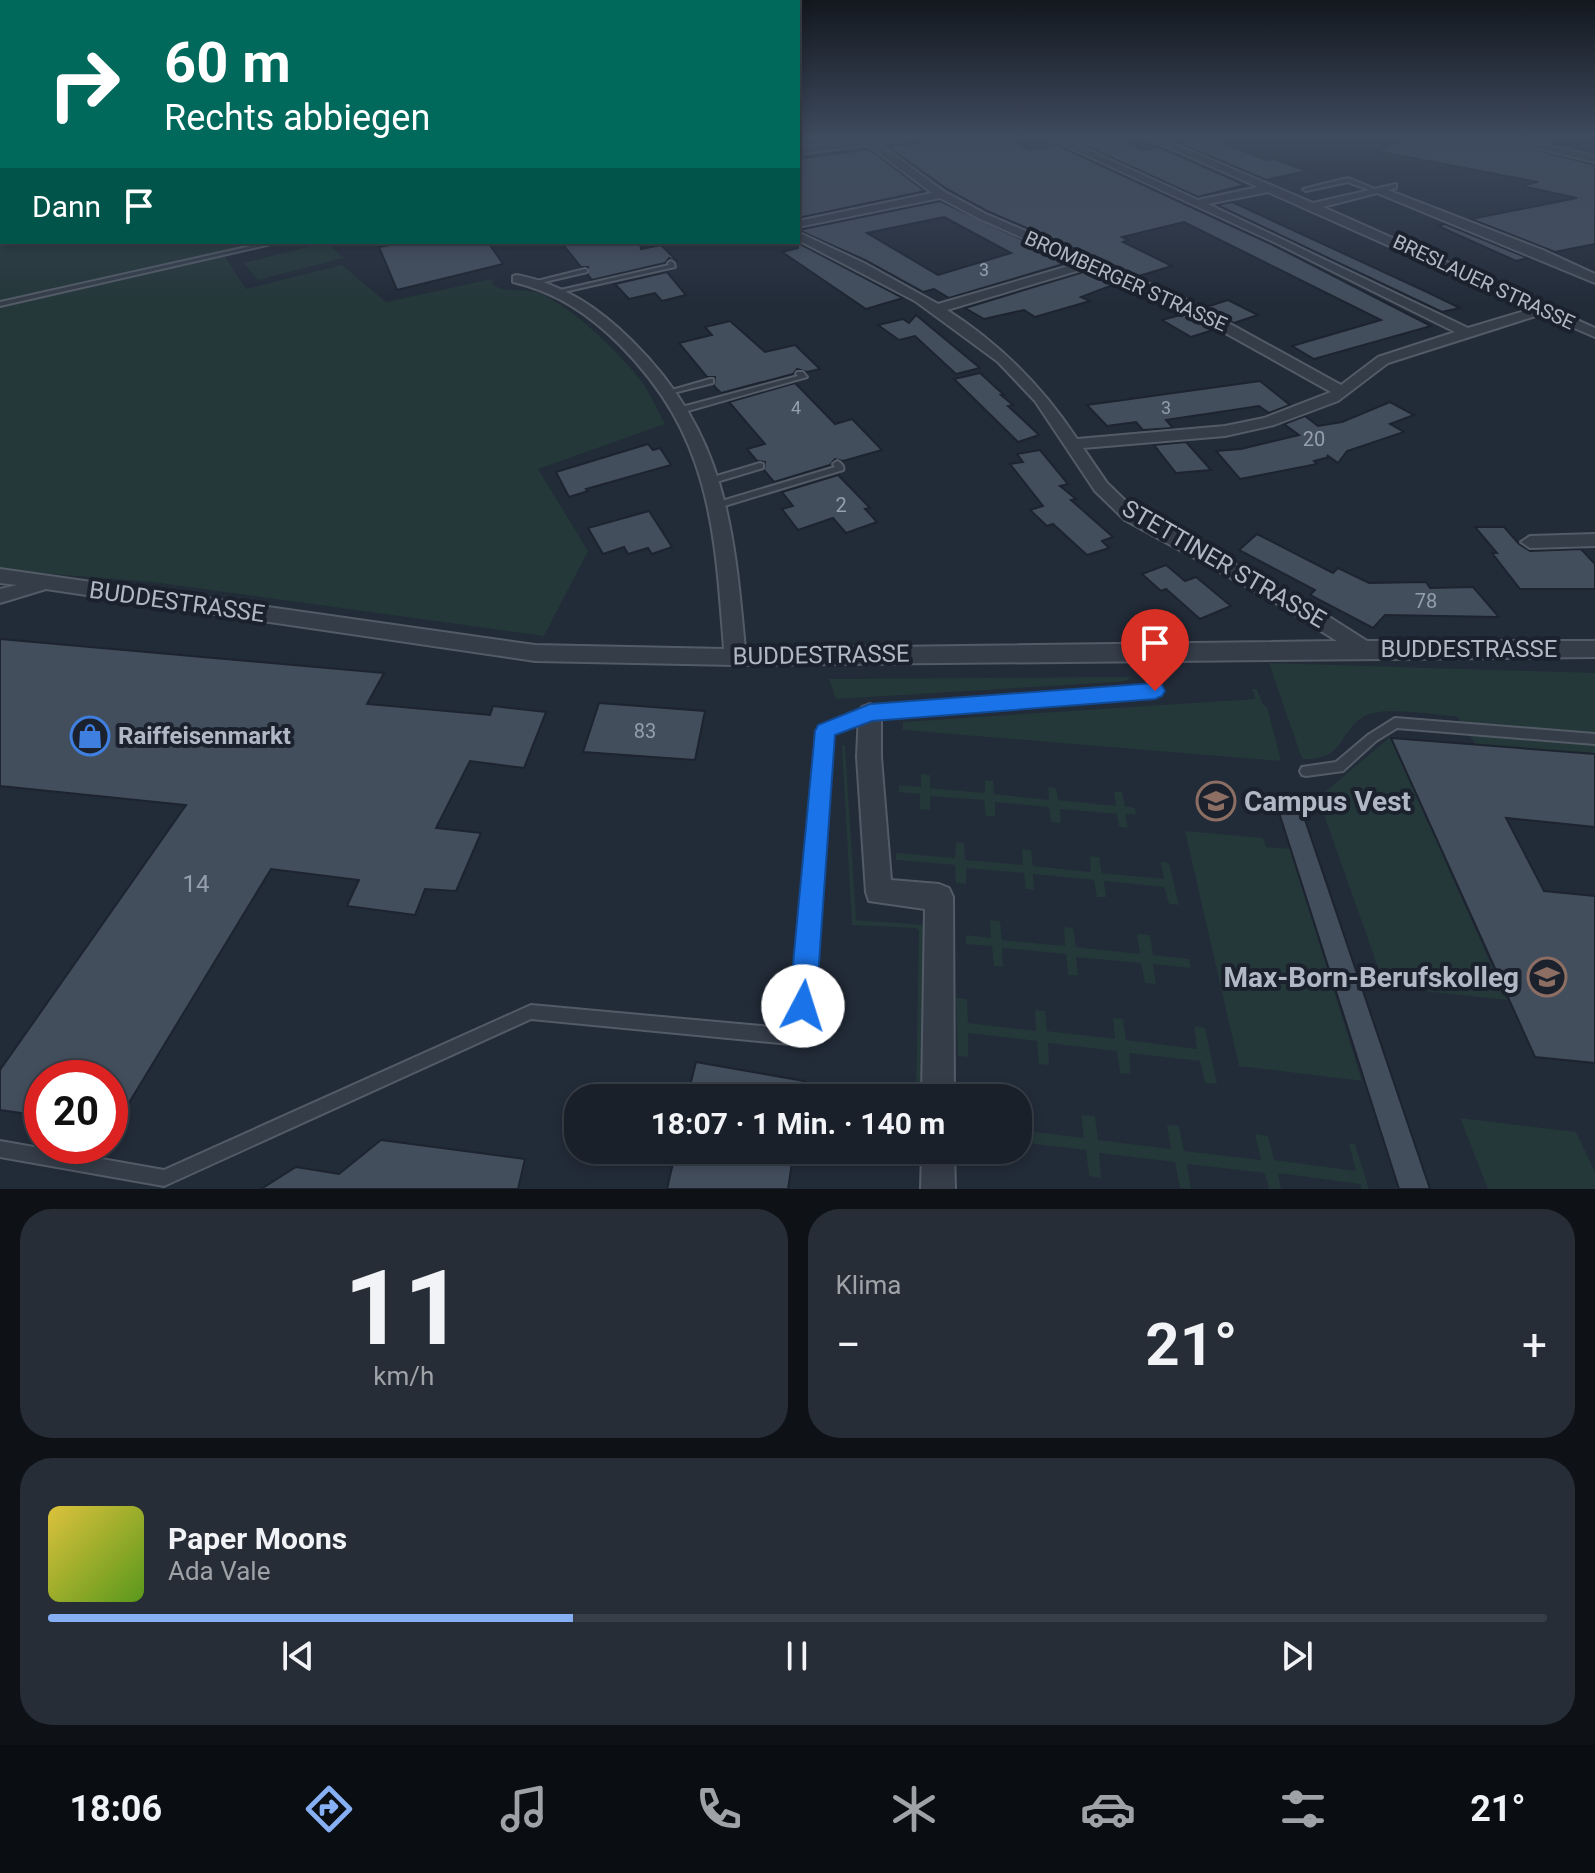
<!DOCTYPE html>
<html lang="de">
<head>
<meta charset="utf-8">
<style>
	:root { --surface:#1a202a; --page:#272d36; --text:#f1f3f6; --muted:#9fa3a8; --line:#383e47; --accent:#86aff4 }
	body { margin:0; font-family:Roboto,sans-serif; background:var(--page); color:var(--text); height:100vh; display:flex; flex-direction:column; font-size:30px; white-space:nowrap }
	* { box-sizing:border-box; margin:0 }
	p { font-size:26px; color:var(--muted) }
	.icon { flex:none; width:44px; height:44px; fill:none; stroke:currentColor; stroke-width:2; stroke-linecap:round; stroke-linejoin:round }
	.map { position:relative; height:1189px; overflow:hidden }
	.details { display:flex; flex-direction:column; gap:20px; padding:20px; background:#0e1217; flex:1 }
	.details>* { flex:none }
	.banner { position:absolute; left:0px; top:0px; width:800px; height:244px; box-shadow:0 4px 12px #0003,0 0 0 2px var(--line); background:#00695c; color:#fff; overflow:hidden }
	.speed { position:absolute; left:24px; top:1060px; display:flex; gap:16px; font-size:40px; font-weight:700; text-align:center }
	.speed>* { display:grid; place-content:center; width:104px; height:104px; border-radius:50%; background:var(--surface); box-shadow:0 4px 12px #0003,0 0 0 2px var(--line); line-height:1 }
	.speed .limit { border:12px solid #d22; background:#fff; color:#111 }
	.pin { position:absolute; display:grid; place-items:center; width:68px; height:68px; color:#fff; margin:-82px -34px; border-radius:50% 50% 50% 0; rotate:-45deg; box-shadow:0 0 8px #0007 }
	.pin .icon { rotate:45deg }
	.me { position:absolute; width:88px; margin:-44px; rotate:5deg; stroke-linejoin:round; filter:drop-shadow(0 0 6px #0008) }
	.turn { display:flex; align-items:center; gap:28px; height:168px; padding:0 32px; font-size:36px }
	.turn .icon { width:104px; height:104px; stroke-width:2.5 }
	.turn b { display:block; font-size:56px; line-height:68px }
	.then { display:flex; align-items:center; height:76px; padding:0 32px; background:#0003; gap:16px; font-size:30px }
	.big { font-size:60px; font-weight:700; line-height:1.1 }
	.details .card { flex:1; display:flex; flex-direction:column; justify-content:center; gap:12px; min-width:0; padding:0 28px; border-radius:32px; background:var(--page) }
	.details .dial { align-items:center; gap:0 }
	.dial b { font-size:104px; line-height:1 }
	.song { display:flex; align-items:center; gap:24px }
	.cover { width:96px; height:96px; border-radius:12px; background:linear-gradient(135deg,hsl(50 70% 55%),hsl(90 70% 35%)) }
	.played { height:8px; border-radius:4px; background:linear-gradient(90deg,var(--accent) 35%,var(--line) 35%) }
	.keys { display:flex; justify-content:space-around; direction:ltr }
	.heat { display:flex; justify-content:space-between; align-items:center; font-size:44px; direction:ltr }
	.details .tiles { flex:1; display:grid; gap:20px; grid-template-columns:1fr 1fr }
	.card:last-child { grid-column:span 2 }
	.trip { position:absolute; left:564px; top:1084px; width:468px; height:80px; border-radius:32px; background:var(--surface); box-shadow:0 4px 12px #0003,0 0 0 2px var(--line); font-weight:700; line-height:80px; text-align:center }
	.tab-bar { display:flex; height:128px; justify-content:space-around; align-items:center; background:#0a0d11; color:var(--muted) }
	.tab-bar .icon { width:56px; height:56px }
	.tab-bar .active { color:var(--accent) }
	.tab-bar b { font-size:36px; color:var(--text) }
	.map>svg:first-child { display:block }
	.green { fill:#243739 }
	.building { fill:#434e5d; stroke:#1d2430; stroke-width:2; fill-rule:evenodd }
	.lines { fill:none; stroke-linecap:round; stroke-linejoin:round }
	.lane-casing { stroke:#535b67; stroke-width:4 }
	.street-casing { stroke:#535b67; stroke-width:4 }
	.lane { fill:#353d49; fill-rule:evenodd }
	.street { fill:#353d49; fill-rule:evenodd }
	.route { fill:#1a73e8; stroke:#114b97; stroke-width:2 }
	.labels { text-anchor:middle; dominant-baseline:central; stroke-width:8; stroke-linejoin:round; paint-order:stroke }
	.far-number-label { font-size:18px; fill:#959eab }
	.far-street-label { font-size:20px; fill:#b0b8c5; stroke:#1b222d }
	.number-label { font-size:20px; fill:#959eab }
	.street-label { font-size:24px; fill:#b0b8c5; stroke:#1b222d }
	.poi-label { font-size:24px; font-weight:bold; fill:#b0b8c5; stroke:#1b222d; text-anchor:start }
	.near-number-label { font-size:24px; fill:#959eab }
	.near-poi-label { font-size:28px; font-weight:bold; fill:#b0b8c5; stroke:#1b222d; text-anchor:start }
</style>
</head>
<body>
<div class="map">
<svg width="1595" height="1189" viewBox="0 0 1595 1189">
	<rect width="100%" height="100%" fill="#222b38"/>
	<g class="green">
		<path d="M0,201L2,242H274L224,255L246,289L342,265L386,302L492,279L493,285C507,294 525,287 541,294C573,307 624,357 644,385C652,397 658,411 665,424L538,469L588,551L544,636L152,582L0,570Z"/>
		<polygon points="327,242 343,258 258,280 244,263"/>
		<path d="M1269,663L1595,673V754L1476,745L1458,717C1437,715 1382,706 1365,716C1336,733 1346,761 1302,759Z"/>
		<polygon points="1131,677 1126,681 1115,682 836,699 829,679"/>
		<polygon points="1252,689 1257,689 1262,703 1267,707 1281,761 903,730 903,722 1255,699"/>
		<polygon points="1390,737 1507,1000 1385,987 1318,798"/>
		<polygon points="842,745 845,745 856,920 926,925 925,1098 916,1098 919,931 916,928 852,925"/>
		<polygon points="921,774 930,775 930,788 985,793 985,780 993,781 994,794 1049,800 1048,787 1056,788 1058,800 1116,806 1114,792 1122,792 1125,806 1135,808 1136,815 1125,814 1128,828 1119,827 1117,814 1060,809 1061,823 1051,822 1049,807 995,802 995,816 986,816 984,800 930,796 930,810 920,809 920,794 899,792 899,785 921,787"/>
		<polygon points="1185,831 1263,838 1266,847 1290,849 1362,1081 1239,1066"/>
		<polygon points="956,842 964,843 965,860 1023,865 1022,849 1031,850 1033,866 1091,872 1090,856 1099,857 1102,873 1164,879 1161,862 1169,863 1179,905 1169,904 1164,887 1104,881 1106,897 1097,897 1094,880 1033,874 1034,890 1026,889 1024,873 966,868 966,884 956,883 955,865 896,860 896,853 955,858"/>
		<polygon points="990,920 1000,921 1002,940 1065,946 1064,927 1073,928 1076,947 1140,954 1137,934 1150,935 1153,955 1189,959 1191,968 1153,964 1156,984 1145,983 1141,963 1076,957 1078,975 1068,975 1066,954 1002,948 1003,967 994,966 992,946 966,944 966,935 991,938"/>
		<polygon points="956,998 967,999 968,1023 1036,1031 1035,1010 1045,1011 1047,1031 1115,1039 1113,1018 1123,1019 1126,1040 1197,1049 1194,1026 1205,1028 1217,1084 1205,1083 1200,1061 1129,1053 1131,1074 1120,1073 1117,1051 1048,1043 1049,1065 1039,1064 1037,1041 968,1033 968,1057 958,1056"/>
		<polygon points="1081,1115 1095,1116 1098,1140 1171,1149 1167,1125 1179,1126 1184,1151 1261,1160 1255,1134 1268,1136 1274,1160 1356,1171 1349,1144 1355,1144 1369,1189 1362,1189 1360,1184 1278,1173 1281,1189 1269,1189 1265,1173 1187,1164 1191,1189 1180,1188 1175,1162 1099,1153 1101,1178 1089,1176 1086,1150 1018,1142 1018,1130 1084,1138"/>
		<polygon points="1460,1118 1576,1132 1595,1172 1595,1189 1488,1189"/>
	</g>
	<g class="building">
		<polygon points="948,138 1005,138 1030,150 1057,145 1275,246 1431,326 1314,359 1292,346 1381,320 1184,222 1122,237 1128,240 1123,242 1172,266 1139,276 987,211 947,189 888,147"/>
		<polygon points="1100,138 1115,138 1143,150 1159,147 1245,185 1198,197 1077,142"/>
		<polygon points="1210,138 1267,160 1275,159 1307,171 1266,180 1179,143"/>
		<polygon points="1409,138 1490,138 1595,165 1595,244 1555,252 1471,219 1577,198 1521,186 1538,182 1376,151"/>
		<polygon points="869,149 925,191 798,218 798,159"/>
		<path d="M940,201L1070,262L949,298L934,289L923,292L865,260L798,230ZM944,217L1011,253L938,275L867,233Z"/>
		<polygon points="1232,202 1427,292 1460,308 1442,312 1217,205"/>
		<polygon points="1445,224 1528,258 1516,261 1438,226"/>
		<polygon points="390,242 488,242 503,264 397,290 379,247 391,245"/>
		<polygon points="561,242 640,242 641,249 661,245 678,262 669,258 665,263 592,280 588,275 588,267 581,267"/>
		<polygon points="798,243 903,298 866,309 782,252 798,248"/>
		<polygon points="1090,270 1118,283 1081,297 1090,301 1035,317 1024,310 984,319 965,308"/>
		<polygon points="667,272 686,295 662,301 655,293 629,299 615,284"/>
		<polygon points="1228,300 1258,315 1234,323 1206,307"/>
		<polygon points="1184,314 1213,330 1191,337 1162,320"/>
		<polygon points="916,315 980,368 956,374 915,336 899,340 878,325 903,319 909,323"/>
		<polygon points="730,321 765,352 795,345 820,369 807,372 797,369 793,374 721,393 714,386 715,377 707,377 679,343 712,335 705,327"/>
		<polygon points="980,373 1004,395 1001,395 1013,405 1008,406 1039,435 1018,442 954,379"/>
		<polygon points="1260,381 1290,405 1269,413 1259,406 1166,420 1173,428 1143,430 1136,422 1107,426 1087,405"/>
		<polygon points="795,383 835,424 852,419 882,450 843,461 835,459 830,465 774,482 764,470 765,462 757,461 747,449 765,444 729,402"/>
		<polygon points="1390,402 1414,415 1390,424 1404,432 1347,451 1338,463 1327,455 1329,457 1314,461 1317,464 1240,479 1216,451 1241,449 1299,435 1284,424 1305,416 1318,426 1342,422"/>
		<polygon points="1186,442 1211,470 1176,473 1154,445"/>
		<polygon points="648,444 653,450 660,448 671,465 586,489 588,491 569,497 556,472"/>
		<polygon points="1040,450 1068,484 1060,486 1076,499 1071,500 1113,537 1102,541 1109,548 1087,555 1053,524 1047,526 1030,510 1043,506 1010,464 1023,462 1017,454"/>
		<polygon points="838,475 870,508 865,509 877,522 846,533 833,518 798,530 782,509 793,506 782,492"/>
		<polygon points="649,511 672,547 652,554 648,548 628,554 624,547 603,554 588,528"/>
		<polygon points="1475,527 1504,527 1519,544 1530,551 1581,549 1595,564 1595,589 1520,589 1492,553 1497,553"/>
		<polygon points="1257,534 1333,573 1338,568 1369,583 1426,582 1430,588 1473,587 1499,617 1385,615 1373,628 1310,595 1315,590 1239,550"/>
		<polygon points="1166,565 1185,581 1196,577 1231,606 1200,619 1166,589 1161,591 1142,574"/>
		<polygon points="0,639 384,673 367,704 490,715 493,706 546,712 524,768 470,761 436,828 481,833 456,891 425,889 415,915 347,906 359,880 271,869 110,1134 110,1078 42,1078 42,1116 0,1110 0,1070 186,805 0,786"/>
		<polygon points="599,703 705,711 695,760 583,752"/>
		<polygon points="1391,738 1595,754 1595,827 1506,818 1544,891 1595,896 1595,1063 1535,1057"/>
		<polygon points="1275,800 1299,802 1430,1189 1399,1189"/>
		<polygon points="696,1062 804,1081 801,1098 687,1098"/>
		<polygon points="381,1140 525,1159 518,1189 261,1189 296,1167 339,1174"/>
		<polygon points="676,1150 794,1150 788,1189 667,1189"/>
	</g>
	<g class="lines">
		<g class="lane-casing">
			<g id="lane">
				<polygon points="1348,178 1380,191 1375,192 1348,182 1306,191 1303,189"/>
				<polygon points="269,242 280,242 0,306 0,302"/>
				<polygon points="671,261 674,263 675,267 559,293 556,291 669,265 668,263"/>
				<polygon points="585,269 587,270 587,272 536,284 533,282"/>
				<polygon points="797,372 803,372 807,377 684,412 678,412 677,410 678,408 798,376 796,374"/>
				<polygon points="710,379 713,379 713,383 669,394 665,392"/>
				<path d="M837,461C840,462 845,466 843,470L721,507L718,508L714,505L715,503L835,467L833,464Z"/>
				<polygon points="760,463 763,464 763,468 713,483 709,480 710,478"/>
				<polygon points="1146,648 1150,649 1151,652 1161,691 1159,694 1155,695 871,717 831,734 808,1037 805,1042 800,1045 531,1019 164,1186 0,1157 0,1141 164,1170 531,1005 793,1029 819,731 821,728 870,709 1149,687 1141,652 1142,649"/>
				<polygon points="1395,718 1595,734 1595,744 1397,728 1376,741 1343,771 1306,776 1302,775 1300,771 1302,767 1336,762 1368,735"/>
			</g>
		</g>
		<g class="street-casing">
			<g id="street">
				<path d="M881,138H908L879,144L945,192L986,214L1187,300L1341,385L1378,357L1455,332L1276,243L1049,138H1062L1198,200L1258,187L1147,138H1160L1313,203L1396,184V188L1388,190L1543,250L1595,274V283L1377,193L1323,207L1595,328V337L1542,314L1388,363L1338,401L1274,425L1225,436L1083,448L1107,483L1137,512L1307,603L1367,641H1595V657L735,665L535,661L46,589L0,603V589L17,585L0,583V569L535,645L724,649C715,528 710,436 621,346C589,314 556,292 513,282V276L517,275C563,284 599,308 632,341C725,433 734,526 745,649L1337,641L1271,600L1125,520L1095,491L1035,401L998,362L915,301L798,240V233L802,234L864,263L938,304L1079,263L978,218L940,198L798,227V221L932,193L868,145L798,154V148ZM1268,192L1531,309L1468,328L1208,204ZM1090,267L1177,306L1331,392L1264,418L1225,426L1077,439C1042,386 1000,344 947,310Z"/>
				<polygon points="1493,138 1511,138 1595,156 1595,162"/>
				<polygon points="1595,534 1595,546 1530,548 1521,542 1530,536"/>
				<polygon points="870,704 878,707 881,713 881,757 891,880 939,884 949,888 953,897 954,1098 922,1098 925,909 869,901 866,892 857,757 859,713 862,707"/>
				<polygon points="922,1150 954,1150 955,1189 921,1189"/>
			</g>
		</g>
		<use href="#lane" class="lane"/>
		<use href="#street" class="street"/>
	</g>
	<linearGradient id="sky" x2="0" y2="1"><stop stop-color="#13181f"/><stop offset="0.45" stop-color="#3e4a5e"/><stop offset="1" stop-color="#3e4a5e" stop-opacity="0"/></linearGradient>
	<rect width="1595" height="304" fill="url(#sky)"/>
	<polygon class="route" points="1155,683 1162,685 1165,691 1162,696 1155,699 872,721 835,735 816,1006 812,1016 803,1020 793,1016 789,1006 815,731 818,725 870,704"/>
	<defs>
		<g id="shop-ring" transform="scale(2)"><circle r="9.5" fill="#1b222d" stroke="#3f7fe0" stroke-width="1.5"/><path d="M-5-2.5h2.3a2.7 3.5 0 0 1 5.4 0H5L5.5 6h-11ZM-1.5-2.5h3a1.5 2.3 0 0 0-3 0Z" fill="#3f7fe0"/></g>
		<g id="school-ring" transform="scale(2)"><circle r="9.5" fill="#1b222d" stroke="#8d6e63" stroke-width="1.5"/><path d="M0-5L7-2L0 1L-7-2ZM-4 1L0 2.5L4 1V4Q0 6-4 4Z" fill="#8d6e63"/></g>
	</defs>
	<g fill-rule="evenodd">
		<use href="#shop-ring" x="90" y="736"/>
		<use href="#school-ring" x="1216" y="801"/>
		<use href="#school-ring" x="1547" y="977"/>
	</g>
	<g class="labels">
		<g class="far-number-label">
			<text x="984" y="269">3</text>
			<text x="796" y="407">4</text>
			<text x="1166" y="407">3</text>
		</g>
		<g class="far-street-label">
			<text transform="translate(1126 281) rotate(24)">BROMBERGER STRASSE</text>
			<text transform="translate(1484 282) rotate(25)">BRESLAUER STRASSE</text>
		</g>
		<g class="number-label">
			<text x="1314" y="439">20</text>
			<text x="841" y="505">2</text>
			<text x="1426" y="601">78</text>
			<text x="645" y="731">83</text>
		</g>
		<g class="street-label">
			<text transform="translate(1224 564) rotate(30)">STETTINER STRASSE</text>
			<text transform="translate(177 602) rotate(8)">BUDDESTRASSE</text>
			<text x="1469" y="649">BUDDESTRASSE</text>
			<text transform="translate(821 655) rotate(-1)">BUDDESTRASSE</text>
		</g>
		<g class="poi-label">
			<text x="118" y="736">Raiffeisenmarkt</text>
		</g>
		<g class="near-number-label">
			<text x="196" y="884">14</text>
		</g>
		<g class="near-poi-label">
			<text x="1244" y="801">Campus Vest</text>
			<text x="1519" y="977" text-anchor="end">Max-Born-Berufskolleg</text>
		</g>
	</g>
</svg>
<div class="speed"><div class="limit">20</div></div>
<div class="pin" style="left:1155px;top:691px;background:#d93025"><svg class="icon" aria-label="arrive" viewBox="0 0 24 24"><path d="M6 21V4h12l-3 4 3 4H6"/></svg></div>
<svg class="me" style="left:803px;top:1006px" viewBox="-20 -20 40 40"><circle r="19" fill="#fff"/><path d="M0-13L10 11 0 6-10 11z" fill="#1a73e8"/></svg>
<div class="trip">18:07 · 1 Min. · 140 m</div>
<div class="banner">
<div class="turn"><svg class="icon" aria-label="right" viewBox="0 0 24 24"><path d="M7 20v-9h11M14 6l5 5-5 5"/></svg><div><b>60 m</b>Rechts abbiegen</div></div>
<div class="then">Dann<svg class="icon" aria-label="arrive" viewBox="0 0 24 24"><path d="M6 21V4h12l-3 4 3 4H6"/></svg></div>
</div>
</div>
<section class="details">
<div class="tiles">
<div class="card dial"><b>11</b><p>km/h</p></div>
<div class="card"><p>Klima</p>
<div class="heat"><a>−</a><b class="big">21°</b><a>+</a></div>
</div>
<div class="card">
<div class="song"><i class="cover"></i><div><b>Paper Moons</b><p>Ada Vale</p></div></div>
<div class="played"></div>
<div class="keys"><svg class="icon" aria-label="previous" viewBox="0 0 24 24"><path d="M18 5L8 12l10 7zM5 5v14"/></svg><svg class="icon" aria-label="pause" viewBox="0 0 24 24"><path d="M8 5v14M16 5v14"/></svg><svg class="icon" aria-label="next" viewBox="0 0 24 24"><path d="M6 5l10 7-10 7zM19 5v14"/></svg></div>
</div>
</div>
</section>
<nav class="tab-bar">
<b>18:06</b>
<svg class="icon active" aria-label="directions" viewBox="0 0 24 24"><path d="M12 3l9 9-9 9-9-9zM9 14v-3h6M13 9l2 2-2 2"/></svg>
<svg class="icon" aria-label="music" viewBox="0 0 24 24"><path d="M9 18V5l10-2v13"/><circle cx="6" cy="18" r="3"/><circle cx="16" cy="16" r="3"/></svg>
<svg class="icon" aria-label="phone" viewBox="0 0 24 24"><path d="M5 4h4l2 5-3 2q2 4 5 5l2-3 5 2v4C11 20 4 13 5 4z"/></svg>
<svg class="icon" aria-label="climate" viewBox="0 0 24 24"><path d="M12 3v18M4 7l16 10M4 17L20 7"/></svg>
<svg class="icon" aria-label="car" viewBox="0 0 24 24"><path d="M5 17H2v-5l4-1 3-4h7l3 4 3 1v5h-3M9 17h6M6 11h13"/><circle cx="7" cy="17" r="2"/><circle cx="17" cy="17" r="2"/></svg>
<svg class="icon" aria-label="filters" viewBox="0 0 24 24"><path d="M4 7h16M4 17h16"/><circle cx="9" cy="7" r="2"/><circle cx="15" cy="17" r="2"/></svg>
<b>21°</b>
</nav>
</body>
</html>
